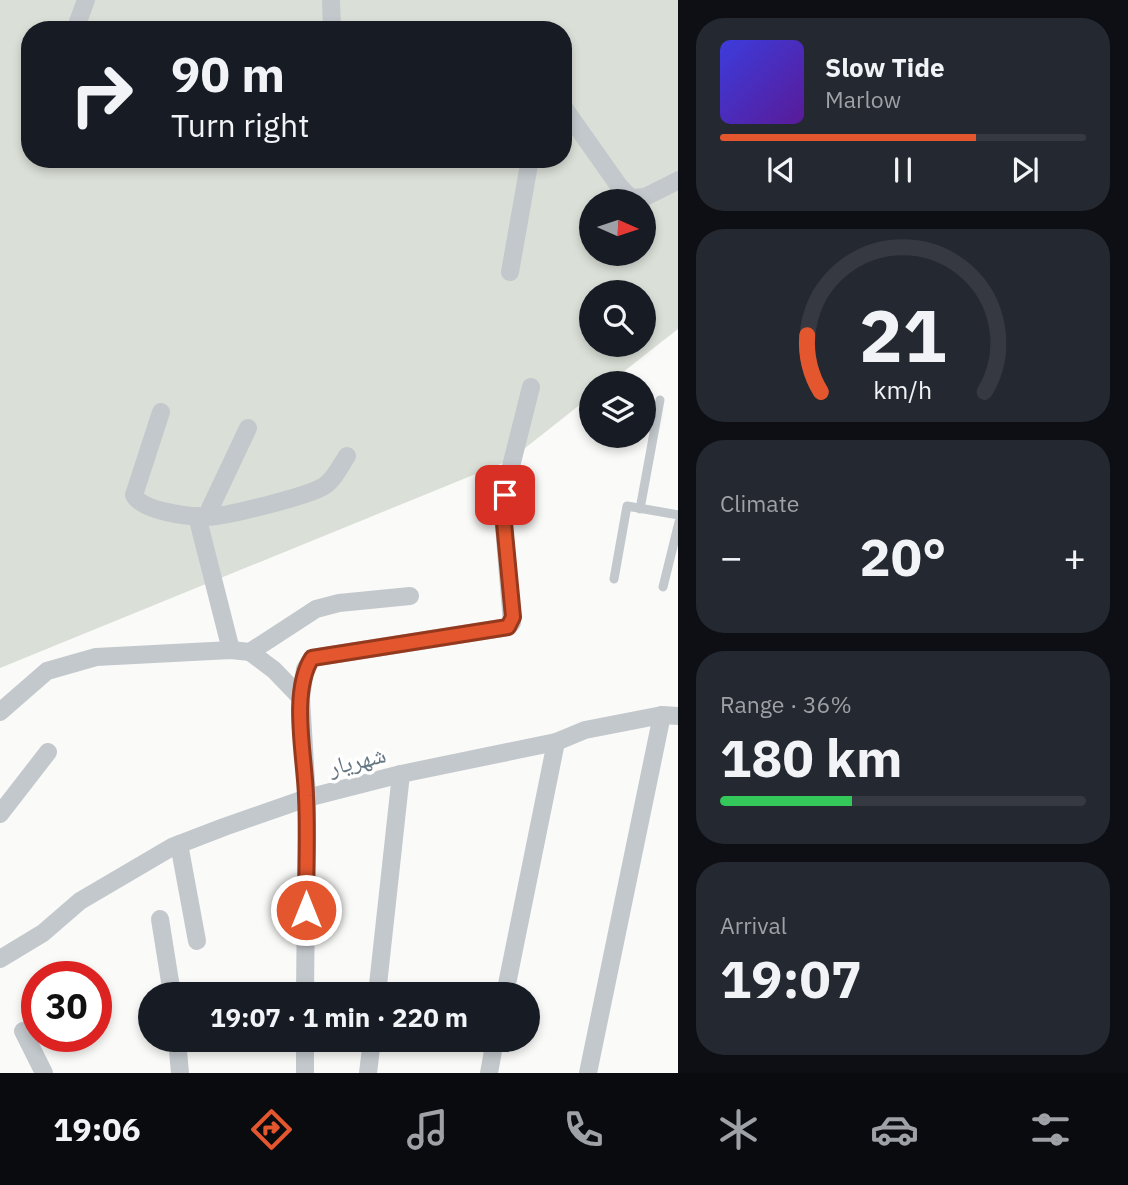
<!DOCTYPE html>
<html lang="en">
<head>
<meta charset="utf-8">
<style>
	:root { --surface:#171b24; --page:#242831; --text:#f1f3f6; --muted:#9ea1a6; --line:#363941; --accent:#e4572e }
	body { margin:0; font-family:"IBM Plex Sans","Noto Naskh Arabic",sans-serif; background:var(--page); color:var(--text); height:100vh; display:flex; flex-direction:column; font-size:26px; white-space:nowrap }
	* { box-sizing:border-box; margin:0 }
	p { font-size:23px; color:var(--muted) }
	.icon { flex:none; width:38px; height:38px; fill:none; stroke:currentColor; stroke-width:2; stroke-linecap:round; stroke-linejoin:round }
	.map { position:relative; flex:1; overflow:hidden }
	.drawer { display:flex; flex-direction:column; gap:18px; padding:18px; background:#0d0f14; width:450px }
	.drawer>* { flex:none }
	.top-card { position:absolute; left:21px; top:21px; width:551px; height:147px; border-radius:28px; box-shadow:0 4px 10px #0003; background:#171b24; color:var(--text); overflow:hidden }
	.needle { width:46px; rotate:93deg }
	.buttons { position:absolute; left:579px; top:189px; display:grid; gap:14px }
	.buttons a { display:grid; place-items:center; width:77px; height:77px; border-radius:50%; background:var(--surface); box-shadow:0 4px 10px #0003; font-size:35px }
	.speed { position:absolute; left:21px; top:961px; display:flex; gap:14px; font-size:35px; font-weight:700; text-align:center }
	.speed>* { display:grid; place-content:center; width:91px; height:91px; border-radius:50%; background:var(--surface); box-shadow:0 4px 10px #0003; line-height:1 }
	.speed .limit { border:10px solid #d22; background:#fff; color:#111 }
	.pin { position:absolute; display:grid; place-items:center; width:60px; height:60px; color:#fff; margin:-30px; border-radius:14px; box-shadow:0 4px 10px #0006 }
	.me { position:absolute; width:77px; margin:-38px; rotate:0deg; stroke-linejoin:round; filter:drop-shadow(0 0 5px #0008) }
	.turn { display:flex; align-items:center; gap:24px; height:147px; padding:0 35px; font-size:32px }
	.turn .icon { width:91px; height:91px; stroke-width:2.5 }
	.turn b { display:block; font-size:49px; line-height:60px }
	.big { font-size:52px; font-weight:700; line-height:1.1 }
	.drawer .widget { flex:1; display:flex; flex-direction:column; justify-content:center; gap:10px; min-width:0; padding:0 24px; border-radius:28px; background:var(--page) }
	.drawer .dial { align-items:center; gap:0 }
	.dial svg { height:182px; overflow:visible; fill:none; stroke:var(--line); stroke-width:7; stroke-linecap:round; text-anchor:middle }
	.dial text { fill:var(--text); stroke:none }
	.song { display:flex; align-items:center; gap:21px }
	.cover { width:84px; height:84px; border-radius:10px; background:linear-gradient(135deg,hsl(240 70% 55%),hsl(270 70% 35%)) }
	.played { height:7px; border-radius:4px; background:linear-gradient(90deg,var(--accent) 70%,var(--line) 70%) }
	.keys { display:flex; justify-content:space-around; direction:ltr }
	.heat { display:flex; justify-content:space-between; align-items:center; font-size:38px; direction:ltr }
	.charge { height:10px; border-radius:5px; background:linear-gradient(90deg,#34c759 36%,var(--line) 0) }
	.trip { position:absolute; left:138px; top:982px; width:402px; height:70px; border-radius:35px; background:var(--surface); box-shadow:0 4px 10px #0003; font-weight:700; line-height:70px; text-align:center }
	.tab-bar { display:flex; height:112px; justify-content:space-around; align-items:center; background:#090b0e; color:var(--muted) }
	.tab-bar .icon { width:49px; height:49px }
	.tab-bar .on { color:var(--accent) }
	.tab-bar b { font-size:32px; color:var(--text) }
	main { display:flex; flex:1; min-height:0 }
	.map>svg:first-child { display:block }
	.green { fill:#dadfd7; fill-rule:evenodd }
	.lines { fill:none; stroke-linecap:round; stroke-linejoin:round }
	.lane { stroke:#c3c8cc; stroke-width:9 }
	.street { stroke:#c3c8cc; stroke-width:18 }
	.route-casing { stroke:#94391e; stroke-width:18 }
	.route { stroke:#e4572e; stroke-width:12 }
	.labels { text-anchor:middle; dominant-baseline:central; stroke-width:7; stroke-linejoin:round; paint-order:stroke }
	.street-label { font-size:24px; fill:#657683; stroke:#fff }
</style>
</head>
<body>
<main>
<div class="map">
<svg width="679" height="1073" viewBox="0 0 679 1073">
	<rect width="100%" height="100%" fill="#fafaf8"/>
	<path class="green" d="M0,0H678V329L609,383H592L591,396L510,460L0,668ZM30,30H564V159H30ZM592,201H644V254H592ZM592,292H644V345H592Z"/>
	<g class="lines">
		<g class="lane">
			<polyline points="640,509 660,400"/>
			<polyline points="614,579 627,506 679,515"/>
			<polyline points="663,587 679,522"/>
		</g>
		<g class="street">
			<polyline points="331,0 332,30"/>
			<polyline points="75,30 86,0"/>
			<polyline points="564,108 619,186 631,198 645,197 679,180"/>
			<polyline points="510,272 530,159"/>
			<path d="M161,412L134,495C142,511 185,516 204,517C221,518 309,496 324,486C334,480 341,465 347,456"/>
			<polyline points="197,516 231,650"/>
			<polyline points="206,517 248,428"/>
			<polyline points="250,652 316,609 339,603 410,596"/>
			<polyline points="301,698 305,669 312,658 508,627 512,623 502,502 531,387"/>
			<polyline points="0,712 47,671 96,657 231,650 250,652 274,670 301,698 307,798 305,994"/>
			<polyline points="0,814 48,752"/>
			<polyline points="179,844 197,941"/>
			<polyline points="160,919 172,994"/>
			<polyline points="0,959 43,933 80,901 172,847 224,827 307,798 401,774 556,742 585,730 662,715 679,716"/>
			<polyline points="377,994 401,774"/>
			<polyline points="505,994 556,742"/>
			<polyline points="23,1031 44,1073"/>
			<polyline points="177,1040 180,1073"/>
			<polyline points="305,1073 305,1040"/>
			<polyline points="368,1073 372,1040"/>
			<polyline points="489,1073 495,1040"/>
			<polyline points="588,1073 662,715"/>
		</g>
	</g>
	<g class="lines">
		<g class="route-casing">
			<path id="route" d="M306,910C306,872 308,834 306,796C305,757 290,692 312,658L508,627L513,617L502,502L505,495"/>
		</g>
		<use href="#route" class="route"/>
	</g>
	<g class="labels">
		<g class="street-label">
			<text transform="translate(357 760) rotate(-14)">شهریار</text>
		</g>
	</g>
</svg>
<div class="buttons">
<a><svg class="needle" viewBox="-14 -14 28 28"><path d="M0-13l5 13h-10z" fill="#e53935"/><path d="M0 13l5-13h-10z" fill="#9ea1a6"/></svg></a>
<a><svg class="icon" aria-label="search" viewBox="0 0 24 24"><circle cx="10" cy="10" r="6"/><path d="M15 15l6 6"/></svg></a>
<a><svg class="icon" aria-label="layers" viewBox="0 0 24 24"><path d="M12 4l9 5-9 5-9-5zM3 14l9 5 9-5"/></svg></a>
</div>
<div class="speed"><div class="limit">30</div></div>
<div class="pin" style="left:505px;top:495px;background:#d93025"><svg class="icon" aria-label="arrive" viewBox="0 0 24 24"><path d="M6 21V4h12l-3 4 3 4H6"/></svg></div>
<svg class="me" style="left:306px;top:910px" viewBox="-20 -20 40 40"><circle r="17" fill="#e4572e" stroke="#fff" stroke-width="3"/><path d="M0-11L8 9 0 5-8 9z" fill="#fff"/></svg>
<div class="trip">19:07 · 1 min · 220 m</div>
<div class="top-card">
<div class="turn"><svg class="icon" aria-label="right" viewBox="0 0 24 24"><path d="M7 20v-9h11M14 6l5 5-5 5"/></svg><div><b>90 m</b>Turn right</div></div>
</div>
</div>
<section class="drawer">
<div class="widget">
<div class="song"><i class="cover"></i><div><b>Slow Tide</b><p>Marlow</p></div></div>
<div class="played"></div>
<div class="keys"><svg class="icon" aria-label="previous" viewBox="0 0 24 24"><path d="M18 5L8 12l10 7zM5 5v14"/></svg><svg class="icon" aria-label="pause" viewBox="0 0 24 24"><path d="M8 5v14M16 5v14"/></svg><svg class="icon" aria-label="next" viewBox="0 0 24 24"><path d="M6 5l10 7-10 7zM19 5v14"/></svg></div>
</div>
<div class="widget dial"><svg viewBox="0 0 100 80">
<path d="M14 69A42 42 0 1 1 86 69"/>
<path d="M14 69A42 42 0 0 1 8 44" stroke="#e4572e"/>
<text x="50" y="56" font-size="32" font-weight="700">21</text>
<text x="50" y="72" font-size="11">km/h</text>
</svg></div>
<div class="widget"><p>Climate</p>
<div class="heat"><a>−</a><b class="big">20°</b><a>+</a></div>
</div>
<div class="widget"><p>Range · 36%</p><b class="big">180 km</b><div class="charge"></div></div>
<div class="widget"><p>Arrival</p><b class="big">19:07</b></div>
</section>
</main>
<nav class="tab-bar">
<b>19:06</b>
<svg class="icon on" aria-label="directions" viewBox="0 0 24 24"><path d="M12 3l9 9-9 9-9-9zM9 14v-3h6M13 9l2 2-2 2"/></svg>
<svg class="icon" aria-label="music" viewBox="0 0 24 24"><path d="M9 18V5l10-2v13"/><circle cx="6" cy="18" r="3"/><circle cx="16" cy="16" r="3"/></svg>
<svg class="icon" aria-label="phone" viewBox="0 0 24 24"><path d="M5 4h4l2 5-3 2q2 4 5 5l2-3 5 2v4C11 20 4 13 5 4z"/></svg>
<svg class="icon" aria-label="climate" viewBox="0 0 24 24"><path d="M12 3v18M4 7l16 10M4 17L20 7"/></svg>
<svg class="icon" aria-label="car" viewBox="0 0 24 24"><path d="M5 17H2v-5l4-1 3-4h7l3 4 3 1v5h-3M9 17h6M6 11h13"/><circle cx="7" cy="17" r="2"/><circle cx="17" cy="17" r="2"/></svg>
<svg class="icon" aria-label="filters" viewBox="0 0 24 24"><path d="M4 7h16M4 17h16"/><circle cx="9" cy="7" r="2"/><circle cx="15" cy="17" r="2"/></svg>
</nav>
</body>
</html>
